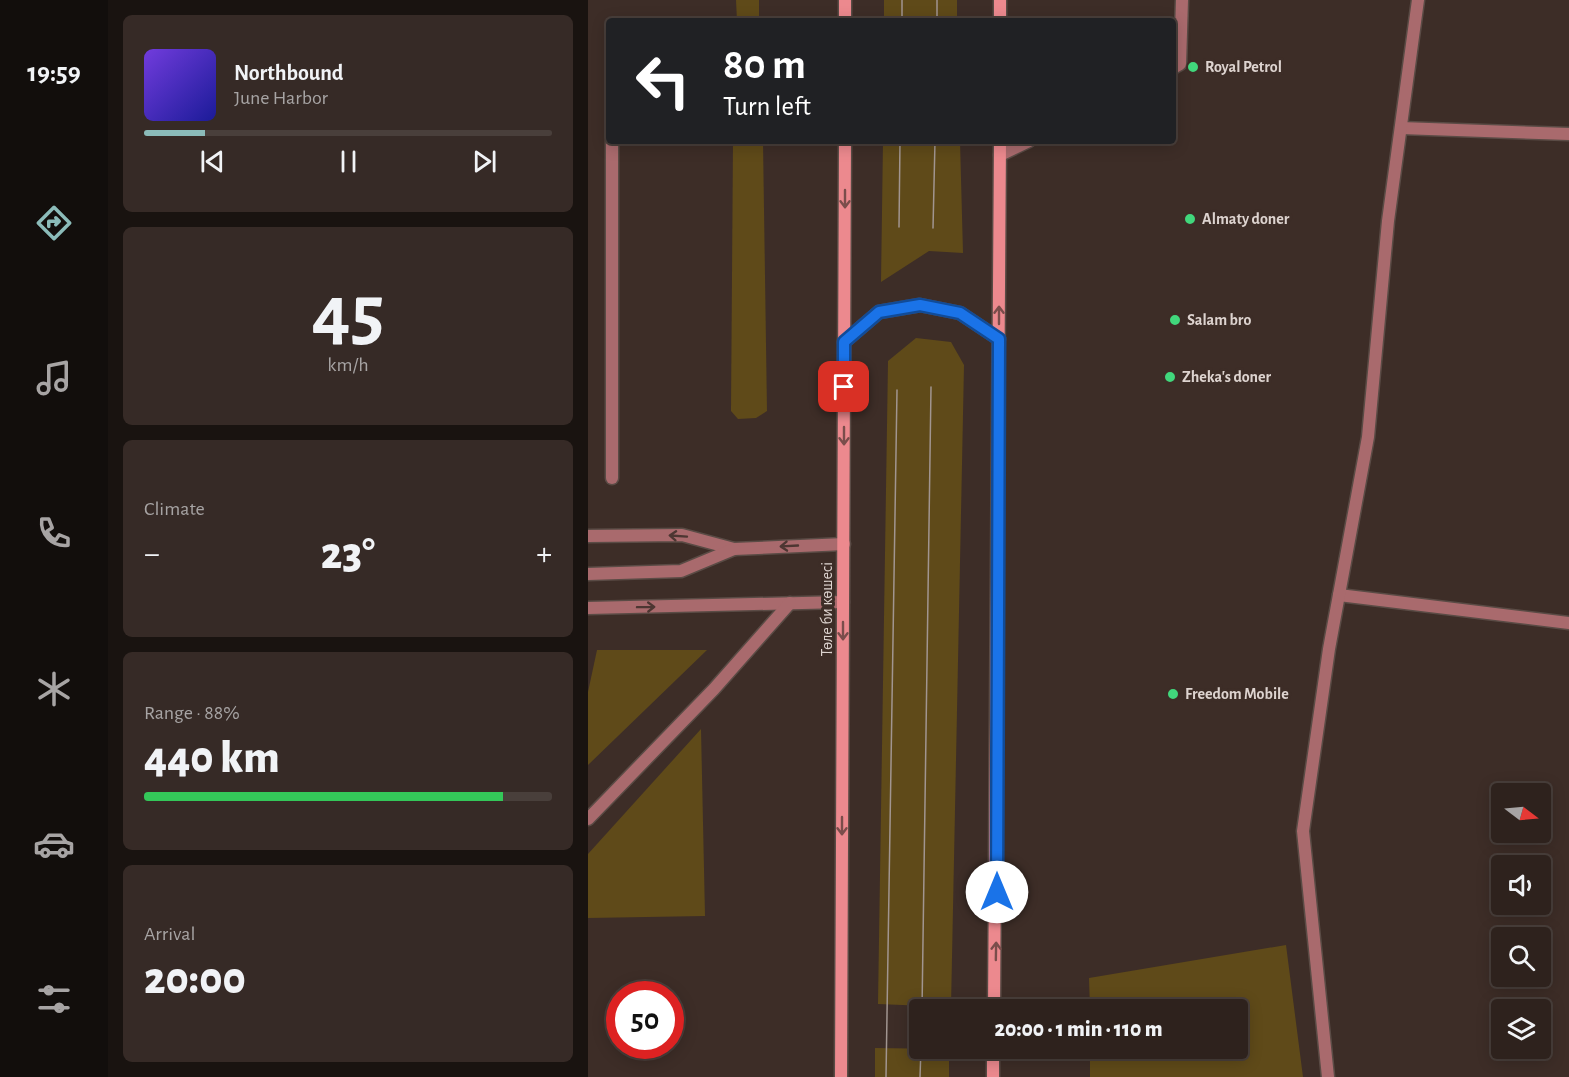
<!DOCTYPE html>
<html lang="en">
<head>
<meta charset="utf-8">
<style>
	:root { --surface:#2e221d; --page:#362a26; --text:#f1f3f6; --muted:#a7a4a4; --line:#493f3b; --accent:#8bbbb9 }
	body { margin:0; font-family:"Alegreya Sans",sans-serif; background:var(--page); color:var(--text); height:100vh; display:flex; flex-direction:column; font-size:22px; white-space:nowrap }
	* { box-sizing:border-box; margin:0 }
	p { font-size:20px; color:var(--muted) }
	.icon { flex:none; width:33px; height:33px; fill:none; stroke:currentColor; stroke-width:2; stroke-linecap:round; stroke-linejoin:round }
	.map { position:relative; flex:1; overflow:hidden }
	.panel { display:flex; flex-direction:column; gap:15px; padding:15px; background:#191310; width:480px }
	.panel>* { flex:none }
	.banner { position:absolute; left:18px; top:18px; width:570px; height:126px; border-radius:6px; box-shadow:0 3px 15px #0003,0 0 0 2px var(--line); background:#202124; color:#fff; overflow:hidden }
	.needle { width:39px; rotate:106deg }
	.fabs { position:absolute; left:903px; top:783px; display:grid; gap:12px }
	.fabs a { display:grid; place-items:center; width:60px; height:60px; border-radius:6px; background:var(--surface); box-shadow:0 3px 15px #0003,0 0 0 2px var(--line); font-size:30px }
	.speed { position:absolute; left:18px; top:981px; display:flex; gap:12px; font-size:30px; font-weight:700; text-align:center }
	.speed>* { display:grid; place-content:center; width:78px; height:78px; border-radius:50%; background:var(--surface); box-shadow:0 3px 15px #0003,0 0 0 2px var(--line); line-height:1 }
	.speed .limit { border:9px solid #d22; background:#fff; color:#111 }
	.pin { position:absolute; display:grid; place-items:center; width:51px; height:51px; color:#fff; margin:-26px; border-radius:12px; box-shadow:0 3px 9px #0006 }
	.me { position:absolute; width:66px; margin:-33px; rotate:0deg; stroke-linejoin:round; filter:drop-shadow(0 0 4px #0008) }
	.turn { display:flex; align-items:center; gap:21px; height:126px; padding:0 18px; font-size:27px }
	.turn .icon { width:78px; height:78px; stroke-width:2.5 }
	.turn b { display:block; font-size:42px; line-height:51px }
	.big { font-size:45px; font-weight:800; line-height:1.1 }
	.panel .widget { flex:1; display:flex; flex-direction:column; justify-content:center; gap:9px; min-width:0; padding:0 21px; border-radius:9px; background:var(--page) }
	.panel .dial { align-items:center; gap:0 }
	.dial b { font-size:78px; line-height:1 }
	.song { display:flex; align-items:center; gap:18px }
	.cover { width:72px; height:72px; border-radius:9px; background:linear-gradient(135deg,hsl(260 70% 55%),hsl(240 70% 35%)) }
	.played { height:6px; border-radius:3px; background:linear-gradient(90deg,var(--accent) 15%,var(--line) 15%) }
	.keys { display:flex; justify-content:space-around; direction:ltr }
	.heat { display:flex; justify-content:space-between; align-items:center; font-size:33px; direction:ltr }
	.charge { height:9px; border-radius:4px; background:linear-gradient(90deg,#34c759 88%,var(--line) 0) }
	.trip { position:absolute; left:321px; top:999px; width:339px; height:60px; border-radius:6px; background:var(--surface); box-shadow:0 3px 15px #0003,0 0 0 2px var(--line); font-weight:800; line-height:60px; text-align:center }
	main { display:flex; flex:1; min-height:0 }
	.dock { display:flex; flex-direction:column; width:108px; justify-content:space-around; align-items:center; background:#120e0c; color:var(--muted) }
	.dock .icon { width:42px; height:42px }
	.dock .selected { color:var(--accent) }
	.dock b { font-size:27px; color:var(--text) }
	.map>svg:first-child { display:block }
	.green { fill:#5f4a19 }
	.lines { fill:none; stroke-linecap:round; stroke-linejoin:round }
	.lane-casing { stroke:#5a4b45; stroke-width:15 }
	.secondary-casing { stroke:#5a4b45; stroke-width:15 }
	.lane { stroke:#a96a6d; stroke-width:12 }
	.secondary { stroke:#ec898e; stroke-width:12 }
	.tram { stroke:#a19590; stroke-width:1.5 }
	.oneway { stroke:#7a4d4b }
	.oneway2 { stroke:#4d3632 }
	.route-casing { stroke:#114b97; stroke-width:15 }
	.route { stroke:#1a73e8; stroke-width:10 }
	.poi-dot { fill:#41d77c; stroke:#3d2d27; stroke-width:2 }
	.labels { text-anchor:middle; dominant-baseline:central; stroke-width:6; stroke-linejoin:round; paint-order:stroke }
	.poi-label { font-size:16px; font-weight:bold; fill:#ddd3cf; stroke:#3d2d27; text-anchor:start }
	.street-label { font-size:16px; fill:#ddd3cf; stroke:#3d2d27 }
</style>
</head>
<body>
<main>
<nav class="dock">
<b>19:59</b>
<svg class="icon selected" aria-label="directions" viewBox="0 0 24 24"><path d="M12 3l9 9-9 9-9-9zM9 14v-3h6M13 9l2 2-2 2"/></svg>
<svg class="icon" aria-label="music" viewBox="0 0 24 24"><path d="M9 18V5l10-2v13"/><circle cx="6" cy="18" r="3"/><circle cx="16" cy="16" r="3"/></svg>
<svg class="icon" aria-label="phone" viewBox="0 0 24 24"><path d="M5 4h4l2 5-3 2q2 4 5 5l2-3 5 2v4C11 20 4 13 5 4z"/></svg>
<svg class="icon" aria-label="climate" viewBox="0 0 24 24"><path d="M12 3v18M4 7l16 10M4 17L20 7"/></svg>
<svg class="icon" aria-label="car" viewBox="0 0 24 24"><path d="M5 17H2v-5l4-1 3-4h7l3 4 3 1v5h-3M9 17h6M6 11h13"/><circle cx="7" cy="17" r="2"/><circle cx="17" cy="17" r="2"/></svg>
<svg class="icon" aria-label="filters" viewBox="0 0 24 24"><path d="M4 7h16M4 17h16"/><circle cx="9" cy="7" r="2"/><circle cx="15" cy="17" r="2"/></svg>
</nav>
<section class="panel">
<div class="widget">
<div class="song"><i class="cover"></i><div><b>Northbound</b><p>June Harbor</p></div></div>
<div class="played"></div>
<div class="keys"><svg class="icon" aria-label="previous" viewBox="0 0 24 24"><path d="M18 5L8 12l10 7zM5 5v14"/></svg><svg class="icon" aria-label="pause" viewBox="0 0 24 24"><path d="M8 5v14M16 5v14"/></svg><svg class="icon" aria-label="next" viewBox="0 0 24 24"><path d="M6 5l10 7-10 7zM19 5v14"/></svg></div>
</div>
<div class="widget dial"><b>45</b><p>km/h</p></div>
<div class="widget"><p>Climate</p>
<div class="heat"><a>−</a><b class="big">23°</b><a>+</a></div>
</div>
<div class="widget"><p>Range · 88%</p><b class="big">440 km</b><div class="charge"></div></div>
<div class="widget"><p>Arrival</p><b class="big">20:00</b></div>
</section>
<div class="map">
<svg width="981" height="1077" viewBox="0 0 981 1077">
	<rect width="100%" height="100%" fill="#3d2d27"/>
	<g class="green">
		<polygon points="148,0 171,0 171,21 149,21"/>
		<rect x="296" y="0" width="73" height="21"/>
		<polygon points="145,141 175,142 179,411 168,418 150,419 143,411"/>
		<polygon points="295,141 372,141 375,253 341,251 293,282"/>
		<polygon points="328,338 363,342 376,365 363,1007 290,1004 300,361"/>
		<polygon points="9,650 119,650 0,765 0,692"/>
		<polygon points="113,729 117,916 0,918 0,854"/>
		<polygon points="698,945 715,1077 502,1077 502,1049 650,1048 650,1010 502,1009 501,978"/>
		<polygon points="287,1048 361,1049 361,1077 287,1077"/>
	</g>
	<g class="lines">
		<g class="lane-casing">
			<g id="lane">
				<polyline points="585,68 592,64 594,0"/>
				<polyline points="813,128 981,134"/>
				<polyline points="24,141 24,478"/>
				<polyline points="412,155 441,141"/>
				<polyline points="0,536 94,535 146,549 256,544"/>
				<polyline points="0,574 93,571 146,549"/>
				<polyline points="751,595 981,623"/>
				<polyline points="0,608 255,602"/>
				<polyline points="0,819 126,689 202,603"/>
				<polyline points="740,1077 715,831 741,649 780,437 800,221 830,0"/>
			</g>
		</g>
		<g class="secondary-casing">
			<g id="secondary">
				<polyline points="257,0 257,21"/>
				<polyline points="412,0 412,21"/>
				<polyline points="256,342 291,312 332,305 372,313 411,339"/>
				<polyline points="406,1010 412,141"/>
				<polyline points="253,1077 257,141"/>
				<polyline points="405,1077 405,1048"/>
			</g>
		</g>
		<use href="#lane" class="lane"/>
		<use href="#secondary" class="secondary"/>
		<g class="tram">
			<polyline points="314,21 314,0"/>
			<polyline points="349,21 349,0"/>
			<polyline points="311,227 312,141"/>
			<polyline points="345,228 347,141"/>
			<polyline points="334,1010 343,387"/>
			<polyline points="298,1077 309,390"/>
			<polyline points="332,1077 333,1048"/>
		</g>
	</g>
	<defs><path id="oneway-shaft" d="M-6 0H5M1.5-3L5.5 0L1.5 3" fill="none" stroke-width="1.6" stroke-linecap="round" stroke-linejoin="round" transform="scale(1.5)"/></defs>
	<g class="oneway">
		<use href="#oneway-shaft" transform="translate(257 199) rotate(90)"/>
		<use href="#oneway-shaft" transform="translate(411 315) rotate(-90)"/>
		<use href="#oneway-shaft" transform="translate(256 436) rotate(90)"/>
		<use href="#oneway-shaft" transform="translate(255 631) rotate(90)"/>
		<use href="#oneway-shaft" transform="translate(254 826) rotate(90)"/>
		<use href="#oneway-shaft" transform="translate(408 951) rotate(-89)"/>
	</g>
	<g class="oneway2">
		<use href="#oneway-shaft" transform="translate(90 536) rotate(-176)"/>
		<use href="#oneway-shaft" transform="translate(201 546) rotate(177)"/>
		<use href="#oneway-shaft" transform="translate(58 607) rotate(-1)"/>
	</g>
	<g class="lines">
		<g class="route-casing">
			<polyline id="route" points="256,387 256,342 291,312 332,305 372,313 411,339 409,892"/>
		</g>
		<use href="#route" class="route"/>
	</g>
	<g class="poi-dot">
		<circle cx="605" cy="67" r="6"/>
		<circle cx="602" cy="219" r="6"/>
		<circle cx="587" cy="320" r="6"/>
		<circle cx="582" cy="377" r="6"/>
		<circle cx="585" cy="694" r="6"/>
	</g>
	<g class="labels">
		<g class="poi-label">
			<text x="617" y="67">Royal Petrol</text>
			<text x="614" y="219">Almaty doner</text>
			<text x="599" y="320">Salam bro</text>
			<text x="594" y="377">Zheka's doner</text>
			<text x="597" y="694">Freedom Mobile</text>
		</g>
		<g class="street-label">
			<text transform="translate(239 609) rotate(-90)">Төле би көшесі</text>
		</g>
	</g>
</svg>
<div class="fabs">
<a><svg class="needle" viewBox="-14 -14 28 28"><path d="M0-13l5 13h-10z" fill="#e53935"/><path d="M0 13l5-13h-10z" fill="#a7a4a4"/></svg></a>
<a><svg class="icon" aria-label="sound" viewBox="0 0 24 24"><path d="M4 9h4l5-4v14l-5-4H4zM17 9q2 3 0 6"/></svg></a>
<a><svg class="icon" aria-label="search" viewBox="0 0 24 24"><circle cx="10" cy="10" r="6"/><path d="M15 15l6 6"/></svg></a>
<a><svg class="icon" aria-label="layers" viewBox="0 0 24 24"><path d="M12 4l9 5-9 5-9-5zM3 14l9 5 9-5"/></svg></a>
</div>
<div class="speed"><div class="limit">50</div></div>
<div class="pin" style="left:256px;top:387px;background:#d93025"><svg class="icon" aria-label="arrive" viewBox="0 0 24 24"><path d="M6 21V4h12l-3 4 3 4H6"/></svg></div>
<svg class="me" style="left:409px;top:892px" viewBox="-20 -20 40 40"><circle r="19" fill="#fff"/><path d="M0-13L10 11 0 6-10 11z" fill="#1a73e8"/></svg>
<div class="trip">20:00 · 1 min · 110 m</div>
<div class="banner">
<div class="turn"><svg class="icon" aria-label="left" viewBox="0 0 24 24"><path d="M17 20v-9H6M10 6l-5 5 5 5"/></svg><div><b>80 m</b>Turn left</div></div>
</div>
</div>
</main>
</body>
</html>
